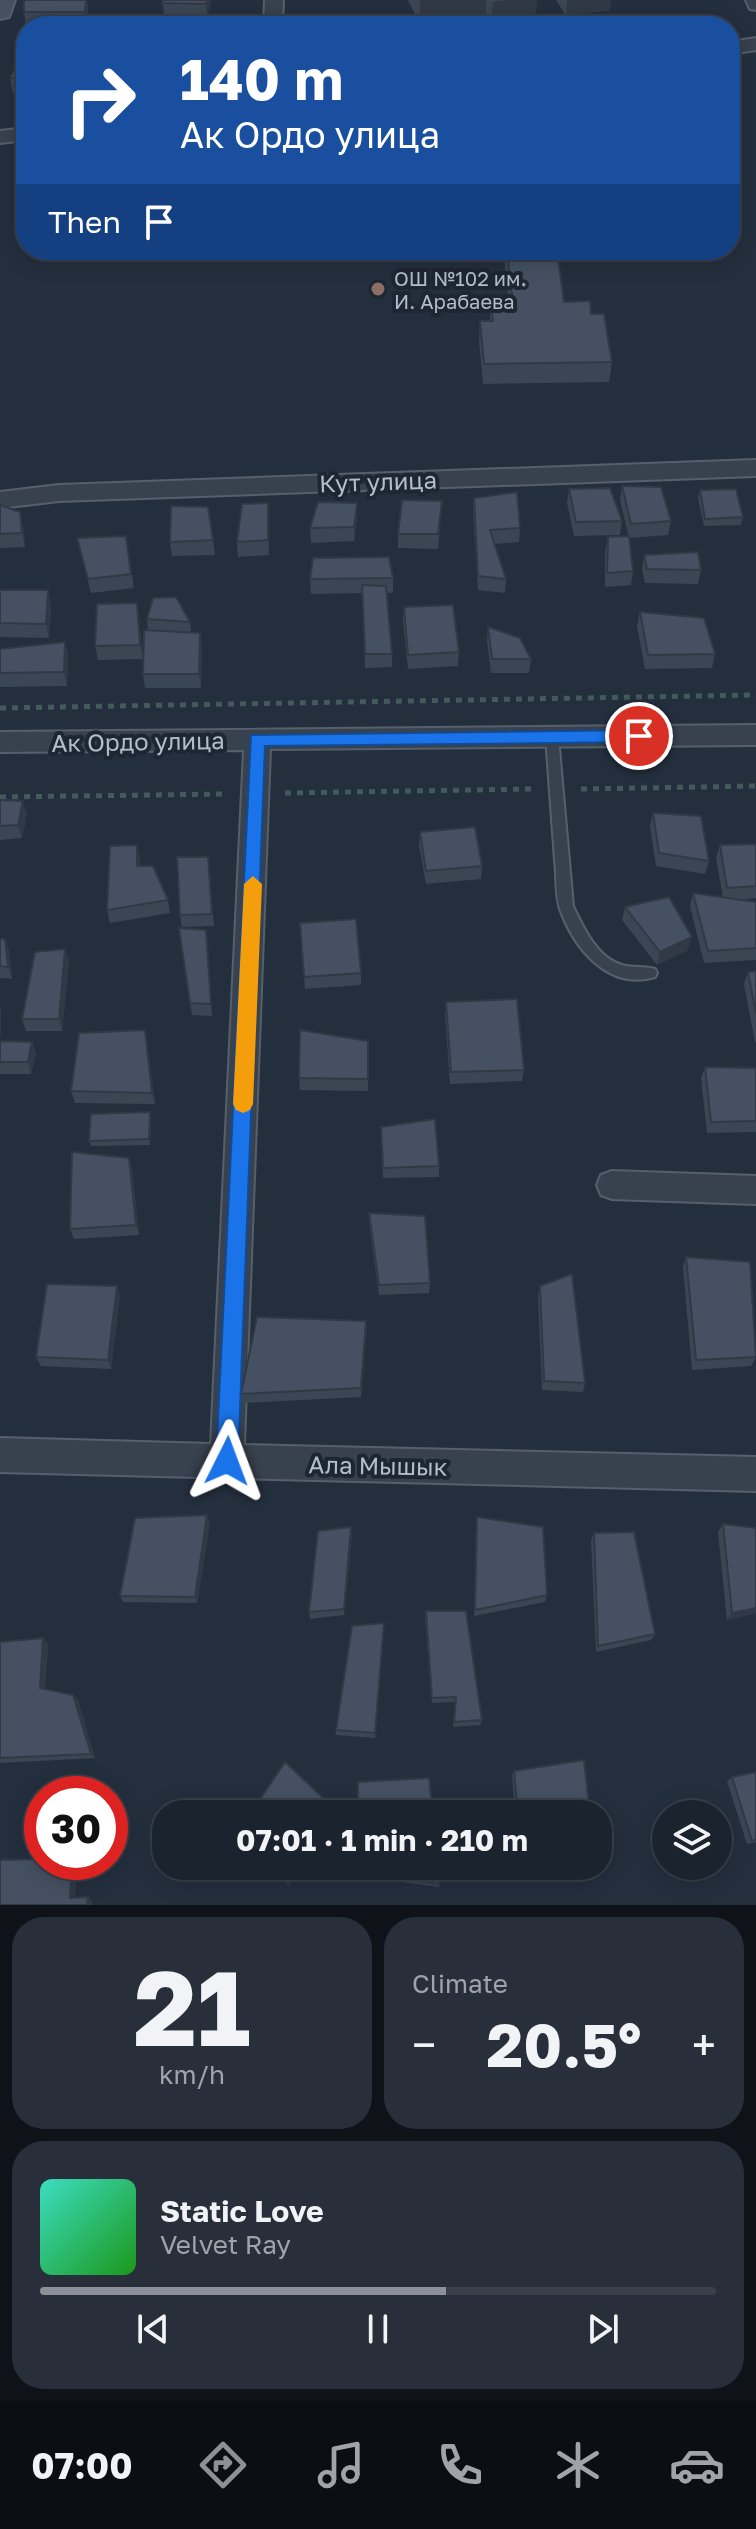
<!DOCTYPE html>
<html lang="en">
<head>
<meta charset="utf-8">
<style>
	:root { --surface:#1b232e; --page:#282f3a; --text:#f1f3f6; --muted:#a0a4aa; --line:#39404a; --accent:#8c9099 }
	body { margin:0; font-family:"Golos Text",sans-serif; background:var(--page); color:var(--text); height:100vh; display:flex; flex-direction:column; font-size:30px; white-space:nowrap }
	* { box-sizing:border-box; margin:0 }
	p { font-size:26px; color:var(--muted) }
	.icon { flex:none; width:44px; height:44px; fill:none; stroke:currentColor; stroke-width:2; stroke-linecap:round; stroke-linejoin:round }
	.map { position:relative; height:1905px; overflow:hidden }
	.side { display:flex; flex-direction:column; gap:12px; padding:12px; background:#0f1319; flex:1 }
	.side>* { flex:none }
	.guide { position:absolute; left:16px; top:16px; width:724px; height:244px; border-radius:32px; box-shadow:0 4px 20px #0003,0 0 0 2px var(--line); background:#1a4fa0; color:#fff; overflow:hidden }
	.controls { position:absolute; left:652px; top:1800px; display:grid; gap:16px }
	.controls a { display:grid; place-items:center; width:80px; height:80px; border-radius:50%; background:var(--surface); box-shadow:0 4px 20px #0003,0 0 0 2px var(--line); font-size:40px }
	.speed { position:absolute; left:24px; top:1776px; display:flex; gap:16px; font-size:40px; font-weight:700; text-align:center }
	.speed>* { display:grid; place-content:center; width:104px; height:104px; border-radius:50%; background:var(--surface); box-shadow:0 4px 20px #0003,0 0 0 2px var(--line); line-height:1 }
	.speed .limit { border:12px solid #d22; background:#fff; color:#111 }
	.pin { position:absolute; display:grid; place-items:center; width:68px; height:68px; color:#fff; margin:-34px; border:4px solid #fff; border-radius:50%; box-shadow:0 2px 8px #0007 }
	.me { position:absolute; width:88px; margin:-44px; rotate:3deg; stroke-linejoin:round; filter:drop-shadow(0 0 6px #0008) }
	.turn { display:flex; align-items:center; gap:28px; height:168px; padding:0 32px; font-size:36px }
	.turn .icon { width:104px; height:104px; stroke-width:2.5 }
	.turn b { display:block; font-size:56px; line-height:68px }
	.then { display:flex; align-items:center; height:76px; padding:0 32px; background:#0003; gap:16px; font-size:30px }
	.big { font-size:60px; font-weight:700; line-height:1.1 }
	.side .card { flex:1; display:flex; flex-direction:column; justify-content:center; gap:12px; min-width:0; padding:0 28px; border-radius:32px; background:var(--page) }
	.side .dial { align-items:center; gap:0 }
	.dial b { font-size:104px; line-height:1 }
	.song { display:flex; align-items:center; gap:24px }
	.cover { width:96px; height:96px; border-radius:12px; background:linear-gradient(135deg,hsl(170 70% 55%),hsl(120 70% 35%)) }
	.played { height:8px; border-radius:4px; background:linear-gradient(90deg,var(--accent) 60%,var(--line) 60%) }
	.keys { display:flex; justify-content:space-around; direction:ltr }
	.heat { display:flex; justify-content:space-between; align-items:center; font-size:44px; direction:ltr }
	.side .tiles { flex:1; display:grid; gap:12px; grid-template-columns:1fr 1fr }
	.card:last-child { grid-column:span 2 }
	.trip { position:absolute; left:152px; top:1800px; width:460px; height:80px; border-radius:32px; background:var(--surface); box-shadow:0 4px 20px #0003,0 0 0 2px var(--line); font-weight:700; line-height:80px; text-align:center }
	.tabs { display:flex; height:128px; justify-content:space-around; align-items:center; background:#0b0e12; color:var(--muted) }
	.tabs .icon { width:56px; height:56px }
	.tabs .selected { color:var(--accent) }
	.tabs b { font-size:36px; color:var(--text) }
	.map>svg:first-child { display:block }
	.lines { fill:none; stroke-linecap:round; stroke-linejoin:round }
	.lane-casing { stroke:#565f6c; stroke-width:4 }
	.street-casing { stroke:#565f6c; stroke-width:4 }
	.secondary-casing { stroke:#565f6c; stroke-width:4 }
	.path { stroke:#44595c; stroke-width:5; stroke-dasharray:6 6; stroke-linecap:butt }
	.lane { fill:#38414e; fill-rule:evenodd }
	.street { fill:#38414e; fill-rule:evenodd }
	.secondary { fill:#465061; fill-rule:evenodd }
	.wall { fill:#3b4654 }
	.shaded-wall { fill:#303945 }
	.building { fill:#455162; stroke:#303945; stroke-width:2 }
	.route { fill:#1a73e8; stroke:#114b97; stroke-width:2 }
	.slow { fill:#f59e0b }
	.education-dot { fill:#8d6e63; stroke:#1d2633; stroke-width:3 }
	.labels { text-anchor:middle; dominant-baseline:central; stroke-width:8; stroke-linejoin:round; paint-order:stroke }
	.far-poi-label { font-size:20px; fill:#b4bcc9; stroke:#1d2633; text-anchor:start }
	.street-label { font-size:24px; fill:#b4bcc9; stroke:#1d2633 }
</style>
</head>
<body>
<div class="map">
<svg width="756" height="1905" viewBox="0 0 756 1905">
	<rect width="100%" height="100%" fill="#242f3e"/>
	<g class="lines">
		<g class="lane-casing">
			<path id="lane" d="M552,732L558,737L573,906C583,927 597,958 622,965C633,968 644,966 655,969L657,973L655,977C608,991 574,948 560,909C555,894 557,875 555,860C552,819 549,778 546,737Z"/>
		</g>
		<g class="street-casing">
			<g id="street">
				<polygon points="265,0 283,0 282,26 264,26"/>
				<polygon points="746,0 756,0 756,10 750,9"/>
				<polygon points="756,38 756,50 730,54 730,42"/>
				<polygon points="26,128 26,140 0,143 0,131"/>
				<polygon points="756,460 756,476 59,501 0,508 0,492 59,485"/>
				<polygon points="756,725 756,745 270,749 244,1445 756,1457 756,1491 0,1472 0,1438 211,1444 244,750 0,752 0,732"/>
				<polygon points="612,1171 756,1176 756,1204 612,1199 601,1195 597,1185 601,1175"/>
			</g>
		</g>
		<g class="secondary-casing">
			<polygon id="secondary" points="0,0 15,0 9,17 0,19"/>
		</g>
		<g class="path">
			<polyline points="0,708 756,695"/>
			<polyline points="581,789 756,786"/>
			<polyline points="285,793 531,789"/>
			<polyline points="0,797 223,794"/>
		</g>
		<use href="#lane" class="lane"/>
		<use href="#street" class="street"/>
		<use href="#secondary" class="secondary"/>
	</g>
	<g class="wall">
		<polygon points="24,0 87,0 88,12 87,26 26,27 24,12"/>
		<polygon points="163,0 211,0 207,19 164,18"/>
		<polygon points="408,0 537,0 535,20 491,26 486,16 420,25"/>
		<polygon points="556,0 611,0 610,10 566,16"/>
		<polygon points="26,54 26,93 13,93 10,78"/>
		<polygon points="491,250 577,250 576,256 558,256 564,302 591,314 612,362 609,382 483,384 479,341 480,321 490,321 491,305 509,305 504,255 492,256"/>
		<polygon points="622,486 671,521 668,535 629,538 620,500"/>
		<polygon points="569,489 622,521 620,535 574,536 567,503"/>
		<polygon points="700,490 743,517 741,525 704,526 698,498"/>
		<polygon points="474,498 520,528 519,542 495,544 506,579 505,593 478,590 473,512"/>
		<polygon points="268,503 269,555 238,557 237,542"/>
		<polygon points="0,505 23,526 25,547 0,548"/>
		<polygon points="441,515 438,549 398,548 398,534"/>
		<polygon points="357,517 354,541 311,543 310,528"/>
		<polygon points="126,536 134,588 91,593 77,538"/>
		<polygon points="608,537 633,571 631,585 605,587 605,552"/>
		<polygon points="213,540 215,555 172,556 170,542"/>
		<polygon points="644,555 701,570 698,584 645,583 642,569"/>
		<polygon points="393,578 393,593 387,593 392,654 392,667 365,668 362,593 311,594 310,579"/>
		<polygon points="0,590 51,604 49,638 0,637"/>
		<polygon points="137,603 143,659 98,660 95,646"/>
		<polygon points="404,607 459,652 458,666 408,669 403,621"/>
		<polygon points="640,612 715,654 712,668 645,669 637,626"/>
		<polygon points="147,619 190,622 191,632 202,647 201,688 145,688 143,674 148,630"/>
		<polygon points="488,627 531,659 529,673 491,673 487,641"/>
		<polygon points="65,642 68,655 67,686 0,687 0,649"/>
		<polygon points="0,800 27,814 22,838 0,840"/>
		<polygon points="653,813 709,861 705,874 656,866 650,826"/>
		<polygon points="420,832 482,866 481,879 426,884 419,845"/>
		<polygon points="756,844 756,898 740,900 756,902 756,960 704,963 690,906 693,893 723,897 716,858 720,845"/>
		<polygon points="208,857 214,926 182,927 180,915"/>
		<polygon points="140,858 139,866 168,900 170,913 110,923 107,910"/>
		<polygon points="625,907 688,950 657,965 622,920"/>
		<polygon points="300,923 361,973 361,985 305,989"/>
		<polygon points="179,928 206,930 212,1016 192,1015"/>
		<polygon points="0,939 5,939 9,951 12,979 0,978"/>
		<polygon points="69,962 62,1031 26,1031 22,1019"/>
		<polygon points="756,971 756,1042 755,1042 744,984 748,972"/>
		<polygon points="446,1002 524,1070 522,1081 450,1084 445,1014"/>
		<polygon points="145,1030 147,1042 155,1104 75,1103 71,1091"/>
		<polygon points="0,1041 32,1042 36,1054 31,1074 0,1074"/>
		<polygon points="368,1041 368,1091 300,1090 299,1078"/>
		<polygon points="705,1067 756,1068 756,1132 707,1133 701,1078"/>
		<polygon points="151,1118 150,1145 91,1146 89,1141"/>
		<polygon points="381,1127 439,1166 439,1177 383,1178"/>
		<polygon points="132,1169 139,1235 74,1239 70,1229"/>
		<polygon points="369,1213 430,1283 429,1293 379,1295 369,1223"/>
		<polygon points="686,1257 756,1357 751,1366 692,1370 683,1267"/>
		<polygon points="540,1286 585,1383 583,1392 542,1390 538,1296"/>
		<polygon points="120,1295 111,1369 41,1366 36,1357"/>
		<polygon points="366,1321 361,1397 243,1403 241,1394"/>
		<polygon points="477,1517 547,1595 545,1602 474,1616 476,1524"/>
		<polygon points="210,1522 197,1603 123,1602 120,1596"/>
		<polygon points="723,1524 756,1613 727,1620 718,1532"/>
		<polygon points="594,1533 655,1634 651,1640 596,1652 591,1540"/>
		<polygon points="352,1534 344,1615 310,1619 309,1612"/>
		<polygon points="426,1611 482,1720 480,1725 453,1727 455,1702 432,1703 425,1618"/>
		<polygon points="384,1629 375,1738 336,1735 336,1730"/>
		<polygon points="43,1638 48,1644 45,1689 78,1700 95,1758 0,1763 0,1642"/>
		<polygon points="514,1771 590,1814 515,1814 512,1775"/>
		<polygon points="732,1777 756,1842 747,1844 727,1781"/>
		<polygon points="267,1866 297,1866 289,1886"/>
		<polygon points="357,1866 439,1884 439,1887 357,1876"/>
		<polygon points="520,1866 595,1866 593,1868 520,1874"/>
	</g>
	<g class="shaded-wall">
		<polygon points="86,0 88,12 87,26 85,12"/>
		<polygon points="207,0 211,0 207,19 206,4"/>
		<polygon points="420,0 486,0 486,16 420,25"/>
		<polygon points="507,0 537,0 535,20 491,26 493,2"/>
		<polygon points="567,0 611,0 610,10 566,16"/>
		<polygon points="357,503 357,517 354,541 354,527"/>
		<polygon points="20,512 23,526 25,547 22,533"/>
		<polygon points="48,590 51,604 49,638 46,624"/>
		<polygon points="137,603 139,617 143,659 140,645"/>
		<polygon points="200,633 202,647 201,688 199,674"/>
		<polygon points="65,642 68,655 67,686 64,672"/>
		<polygon points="23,801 27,814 22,838 18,825"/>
		<polygon points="137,845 140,858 139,879 137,866"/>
		<polygon points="206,930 208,943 212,1016 211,1004"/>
		<polygon points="692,937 688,950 657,965 660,952"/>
		<polygon points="5,939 9,951 12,979 8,967"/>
		<polygon points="65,949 69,962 62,1031 59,1019"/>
		<polygon points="0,1007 1,1009 1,1038 0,1034"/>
		<polygon points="145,1030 147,1042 155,1104 152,1093"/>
		<polygon points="32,1042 36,1054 31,1074 28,1062"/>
		<polygon points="150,1112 151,1118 150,1145 149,1139"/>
		<polygon points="129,1158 132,1169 139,1235 136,1225"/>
		<polygon points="117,1286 120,1295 111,1369 108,1360"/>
		<polygon points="366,1321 367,1330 361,1397 361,1388"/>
		<polygon points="207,1515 210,1522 197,1603 195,1597"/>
		<polygon points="351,1527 352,1534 344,1615 344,1609"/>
		<polygon points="756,1608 756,1613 727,1620 732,1613"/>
		<polygon points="43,1638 48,1644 45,1694 40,1688"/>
		<polygon points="73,1695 78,1700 95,1758 91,1754"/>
		<polygon points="323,1798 324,1802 319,1814 316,1814"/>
		<polygon points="72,1862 77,1862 75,1901 70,1898"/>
		<polygon points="294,1866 297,1866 289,1886 287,1883"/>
		<polygon points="88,1897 92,1900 92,1905 87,1905"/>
	</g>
	<g class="building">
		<polygon points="24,0 86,0 85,12 24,12"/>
		<polygon points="163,0 207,0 206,4 162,3"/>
		<polygon points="23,54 26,54 26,78 10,78"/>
		<polygon points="507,250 557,250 564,302 590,301 591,314 604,314 612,362 484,364 480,321 493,321 491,305 513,305"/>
		<polygon points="622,486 661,487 671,521 631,524"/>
		<polygon points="610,488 622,521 576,522 569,489"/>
		<polygon points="736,489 743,517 705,519 700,490"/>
		<polygon points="517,492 520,528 490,530 506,579 478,576 474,498"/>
		<polygon points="402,500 442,501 438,534 398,534"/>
		<polygon points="318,502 357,503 354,527 310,528"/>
		<polygon points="268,503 268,540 237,542 242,504"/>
		<polygon points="0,505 20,512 22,533 0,534"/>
		<polygon points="171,506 208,507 213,540 170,542"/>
		<polygon points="126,536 131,574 88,579 77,538"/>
		<polygon points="629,536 633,571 607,573 608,537"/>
		<polygon points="698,552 701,570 647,569 644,555"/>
		<polygon points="389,557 393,578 310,579 313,558"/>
		<polygon points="362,585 386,586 392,654 365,654"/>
		<polygon points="0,590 48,590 46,624 0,623"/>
		<polygon points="176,597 190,622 147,619 153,598"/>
		<polygon points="137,603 140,645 95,646 97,604"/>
		<polygon points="453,605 459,652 408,655 404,607"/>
		<polygon points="640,612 704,618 715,654 648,655"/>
		<polygon points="488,627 520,638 531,659 492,659"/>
		<polygon points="144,630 200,633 199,674 143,674"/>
		<polygon points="65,642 64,672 0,673 0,649"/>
		<polygon points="0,800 23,801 18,825 0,826"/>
		<polygon points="653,813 701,816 709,861 659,853"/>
		<polygon points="475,827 482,866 426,871 420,832"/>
		<polygon points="756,844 756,886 727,888 720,845"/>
		<polygon points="137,845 137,866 153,866 168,900 107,910 110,846"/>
		<polygon points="177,857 208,857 212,914 180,915"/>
		<polygon points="693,893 756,902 756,948 708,951"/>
		<polygon points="669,897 692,937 660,952 625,907"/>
		<polygon points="356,919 361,973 304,977 300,923"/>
		<polygon points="179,928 206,930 211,1004 190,1003"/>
		<polygon points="0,939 5,939 8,967 0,966"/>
		<polygon points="65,949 59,1019 22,1019 35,952"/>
		<polygon points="756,971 756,1014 748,972"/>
		<polygon points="517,999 524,1070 451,1072 446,1002"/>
		<polygon points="145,1030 152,1093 71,1091 79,1033"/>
		<polygon points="300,1030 368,1041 368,1079 299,1078"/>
		<polygon points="0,1041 32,1042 28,1062 0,1062"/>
		<polygon points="705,1067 756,1068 756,1121 711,1122"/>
		<polygon points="150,1112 149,1139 89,1141 91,1114"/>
		<polygon points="435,1119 439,1166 383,1168 381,1127"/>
		<polygon points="72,1152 129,1158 136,1225 70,1229"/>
		<polygon points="369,1213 425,1216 430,1283 379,1285"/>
		<polygon points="686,1257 750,1262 756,1357 696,1360"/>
		<polygon points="572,1274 585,1383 544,1381 540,1286"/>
		<polygon points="47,1284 117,1286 108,1360 36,1357"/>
		<polygon points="257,1317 366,1321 361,1388 241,1394"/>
		<polygon points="207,1515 195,1597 120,1596 135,1518"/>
		<polygon points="477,1517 543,1527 547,1595 475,1610"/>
		<polygon points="723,1524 756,1528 756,1608 732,1613"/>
		<polygon points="351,1527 344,1609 309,1612 318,1531"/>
		<polygon points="634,1532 655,1634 598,1646 594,1533"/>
		<polygon points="426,1611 466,1611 482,1720 454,1722 456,1697 432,1698"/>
		<polygon points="384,1623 375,1733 336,1730 352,1626"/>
		<polygon points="43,1638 40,1688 73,1695 91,1754 0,1758 0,1642"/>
		<polygon points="584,1760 590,1814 518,1814 514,1771"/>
		<polygon points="285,1762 323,1798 316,1814 250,1814"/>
		<polygon points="756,1772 756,1840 752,1841 732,1777"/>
		<polygon points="429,1778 433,1814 358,1814 358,1782"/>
		<polygon points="42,1859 42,1862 72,1862 70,1898 88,1897 87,1905 0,1905 0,1860"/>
		<polygon points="269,1866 294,1866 287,1883"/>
		<polygon points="357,1866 438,1866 439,1884 356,1872"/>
		<polygon points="522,1866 582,1866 522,1871"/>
	</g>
	<polygon class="route" points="639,730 648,736 639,742 265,746 238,1461 234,1468 227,1472 219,1468 216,1461 251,735"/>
	<polygon class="slow" points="253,876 262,884 253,1104 250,1110 243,1113 236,1110 233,1104 244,884"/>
	<circle class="education-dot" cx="378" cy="289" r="8"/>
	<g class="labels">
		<g class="far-poi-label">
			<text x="394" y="278">ОШ №102 им.<tspan x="394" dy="23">И. Арабаева</tspan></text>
		</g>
		<g class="street-label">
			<text transform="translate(378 481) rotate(-2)">Кут улица</text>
			<text transform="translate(138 741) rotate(-1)">Ак Ордо улица</text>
			<text transform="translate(378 1465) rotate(1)">Ала Мышык</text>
		</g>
	</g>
</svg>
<div class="controls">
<a><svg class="icon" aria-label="layers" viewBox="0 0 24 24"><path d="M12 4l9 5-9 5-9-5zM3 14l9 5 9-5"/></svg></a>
</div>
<div class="speed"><div class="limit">30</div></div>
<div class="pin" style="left:639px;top:736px;background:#d93025"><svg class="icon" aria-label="arrive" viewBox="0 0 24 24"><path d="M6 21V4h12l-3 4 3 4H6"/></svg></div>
<svg class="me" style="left:227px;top:1461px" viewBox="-20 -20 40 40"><path d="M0-17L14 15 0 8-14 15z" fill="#1a73e8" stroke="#fff" stroke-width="4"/></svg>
<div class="trip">07:01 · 1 min · 210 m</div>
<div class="guide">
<div class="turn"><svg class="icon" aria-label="right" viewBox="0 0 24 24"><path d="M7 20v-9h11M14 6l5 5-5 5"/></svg><div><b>140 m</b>Ак Ордо улица</div></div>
<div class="then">Then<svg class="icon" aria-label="arrive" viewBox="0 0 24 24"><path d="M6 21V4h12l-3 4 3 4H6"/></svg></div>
</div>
</div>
<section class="side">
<div class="tiles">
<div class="card dial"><b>21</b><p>km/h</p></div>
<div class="card"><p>Climate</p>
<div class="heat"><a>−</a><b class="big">20.5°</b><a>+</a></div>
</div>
<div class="card">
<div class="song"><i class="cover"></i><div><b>Static Love</b><p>Velvet Ray</p></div></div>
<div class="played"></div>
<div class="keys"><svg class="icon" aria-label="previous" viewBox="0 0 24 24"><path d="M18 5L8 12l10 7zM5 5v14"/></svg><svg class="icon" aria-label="pause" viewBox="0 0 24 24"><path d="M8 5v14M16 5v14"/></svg><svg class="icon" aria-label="next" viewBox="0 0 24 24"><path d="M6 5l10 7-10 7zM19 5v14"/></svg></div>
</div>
</div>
</section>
<nav class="tabs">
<b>07:00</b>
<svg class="icon selected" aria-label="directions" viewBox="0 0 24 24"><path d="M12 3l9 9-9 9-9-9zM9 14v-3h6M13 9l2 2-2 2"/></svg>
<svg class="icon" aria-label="music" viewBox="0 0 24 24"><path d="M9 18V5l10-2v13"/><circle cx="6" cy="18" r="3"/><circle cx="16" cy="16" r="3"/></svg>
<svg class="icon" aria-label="phone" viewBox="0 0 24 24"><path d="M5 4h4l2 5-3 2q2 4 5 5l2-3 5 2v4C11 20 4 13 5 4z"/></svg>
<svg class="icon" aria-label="climate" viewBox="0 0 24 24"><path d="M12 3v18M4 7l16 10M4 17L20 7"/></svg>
<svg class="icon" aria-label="car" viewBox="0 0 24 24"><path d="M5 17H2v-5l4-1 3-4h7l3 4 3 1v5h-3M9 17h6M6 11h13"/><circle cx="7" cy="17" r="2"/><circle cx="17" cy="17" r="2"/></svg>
</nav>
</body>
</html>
